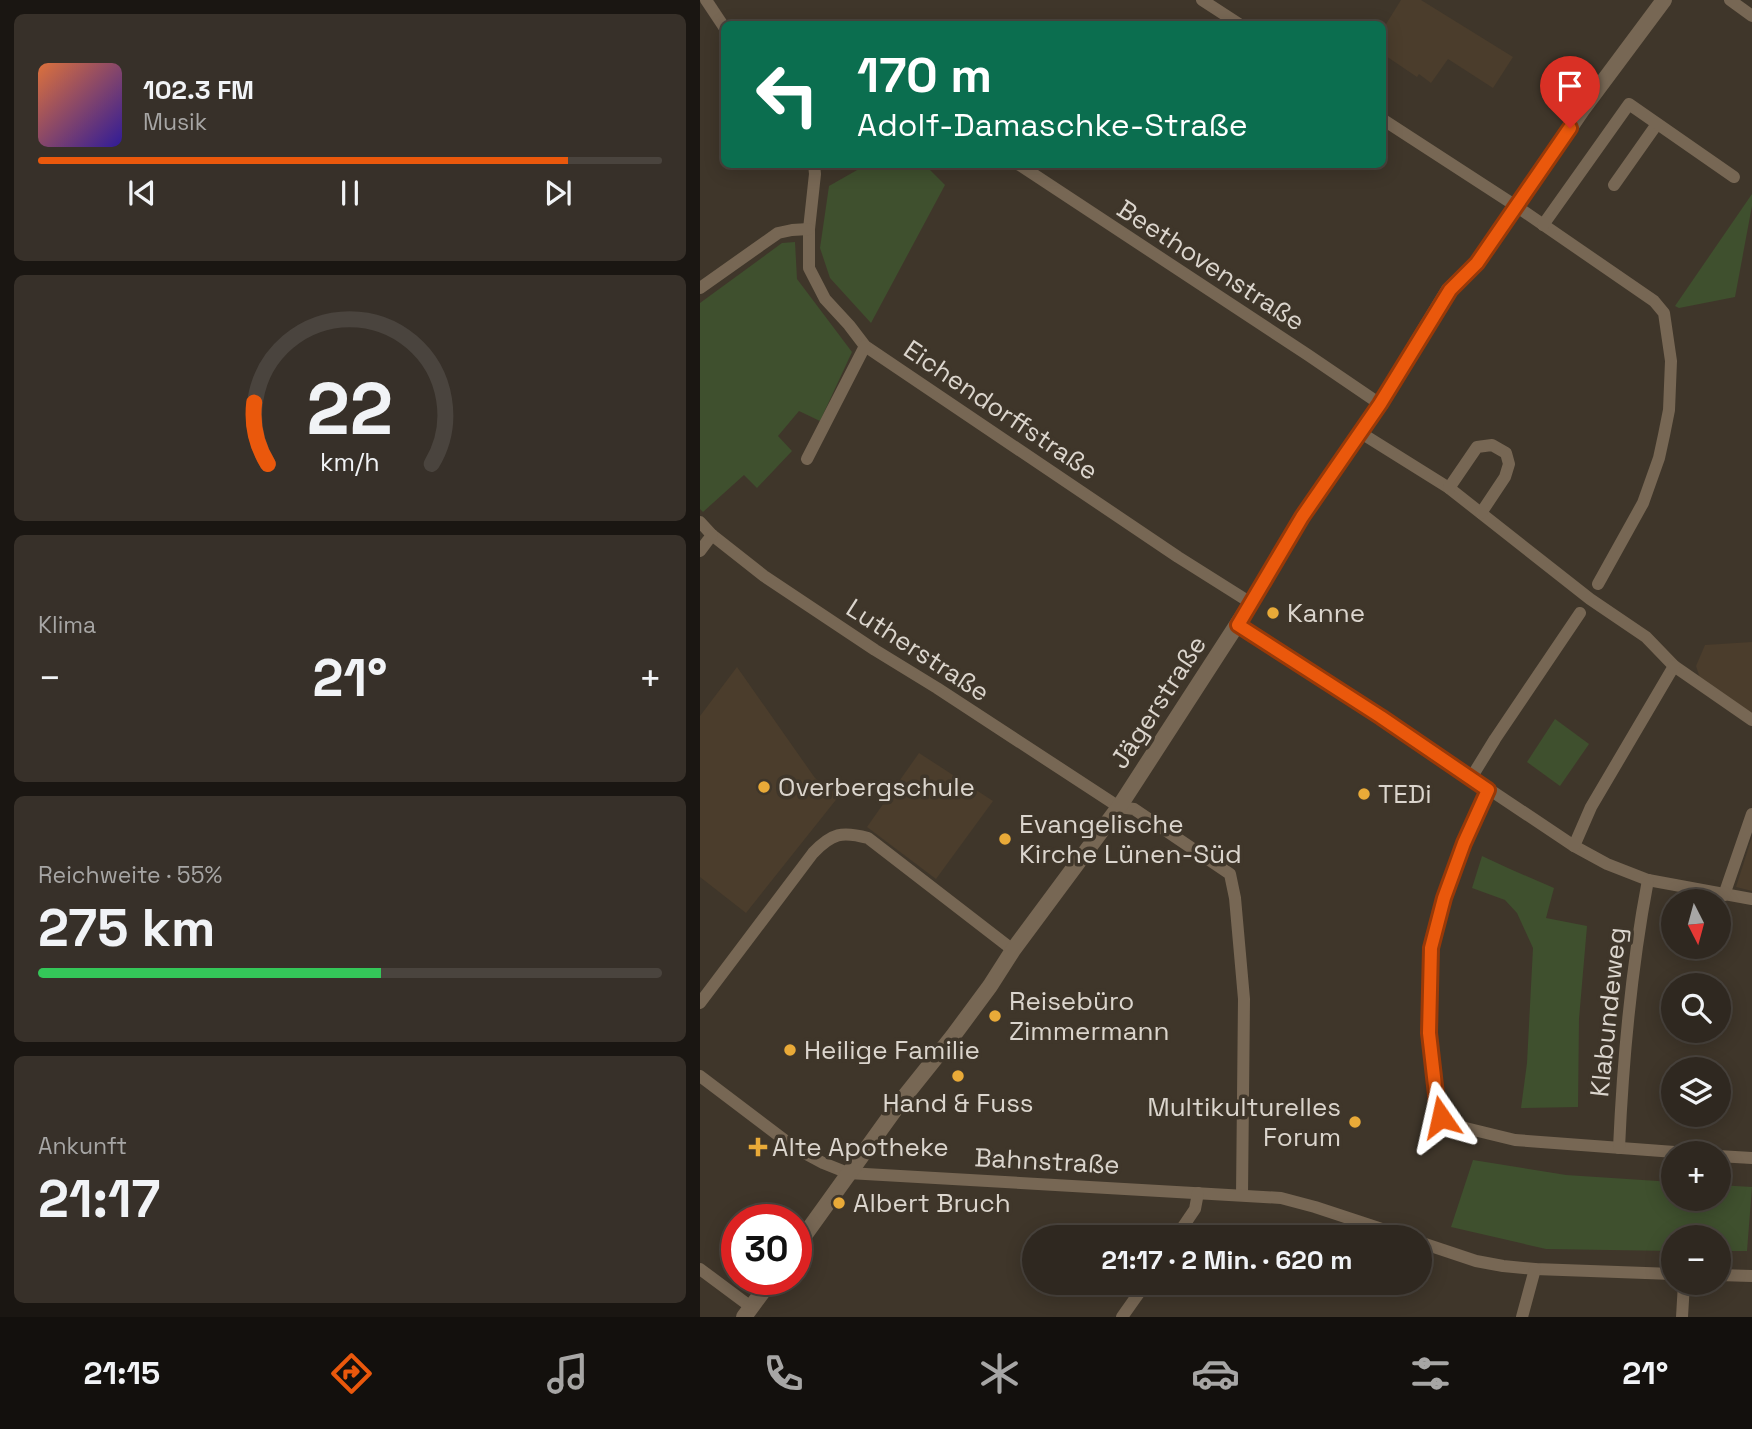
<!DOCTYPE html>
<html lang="de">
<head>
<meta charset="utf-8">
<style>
	:root { --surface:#2f2820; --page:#373029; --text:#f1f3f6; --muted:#a7a6a5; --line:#4a443e; --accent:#ea580c }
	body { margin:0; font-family:"Space Grotesk",sans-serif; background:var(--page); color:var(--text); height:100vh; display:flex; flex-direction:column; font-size:26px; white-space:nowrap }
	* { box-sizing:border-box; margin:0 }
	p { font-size:23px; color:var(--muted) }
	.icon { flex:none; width:38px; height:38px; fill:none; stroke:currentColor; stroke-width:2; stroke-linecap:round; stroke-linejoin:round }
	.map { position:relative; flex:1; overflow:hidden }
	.drawer { display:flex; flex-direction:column; gap:14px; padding:14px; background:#1a1612; width:700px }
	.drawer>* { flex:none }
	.banner { position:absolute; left:21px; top:21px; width:665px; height:147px; border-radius:10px; box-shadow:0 4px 18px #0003,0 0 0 2px var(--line); background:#0b6e4f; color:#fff; overflow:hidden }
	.needle { width:46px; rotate:174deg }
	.controls { position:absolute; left:961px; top:889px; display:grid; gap:14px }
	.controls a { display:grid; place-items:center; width:70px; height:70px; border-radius:50%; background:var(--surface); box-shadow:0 4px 18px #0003,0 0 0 2px var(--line); font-size:35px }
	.speed { position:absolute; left:21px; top:1204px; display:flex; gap:14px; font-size:35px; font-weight:700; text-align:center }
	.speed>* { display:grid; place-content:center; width:91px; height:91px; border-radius:50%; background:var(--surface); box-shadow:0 4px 18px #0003,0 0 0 2px var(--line); line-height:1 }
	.speed .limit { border:10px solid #d22; background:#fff; color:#111 }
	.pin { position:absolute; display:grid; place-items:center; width:60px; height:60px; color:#fff; margin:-72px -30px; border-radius:50% 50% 50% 0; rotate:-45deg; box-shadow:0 0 7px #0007 }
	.pin .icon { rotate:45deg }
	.me { position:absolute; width:77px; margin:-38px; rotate:349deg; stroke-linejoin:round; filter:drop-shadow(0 0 5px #0008) }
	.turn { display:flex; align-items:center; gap:24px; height:147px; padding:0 21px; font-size:32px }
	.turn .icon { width:91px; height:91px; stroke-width:2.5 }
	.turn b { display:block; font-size:49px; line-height:60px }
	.big { font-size:52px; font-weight:800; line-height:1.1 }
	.drawer .tile { flex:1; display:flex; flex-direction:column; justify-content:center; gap:10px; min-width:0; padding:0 24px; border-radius:10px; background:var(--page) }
	.drawer .dial { align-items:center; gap:0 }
	.dial svg { height:182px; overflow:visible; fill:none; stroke:var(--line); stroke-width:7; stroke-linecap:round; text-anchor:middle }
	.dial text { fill:var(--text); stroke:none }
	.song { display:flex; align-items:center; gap:21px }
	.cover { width:84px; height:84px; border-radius:10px; background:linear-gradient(135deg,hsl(20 70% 55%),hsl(250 70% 35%)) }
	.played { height:7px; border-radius:4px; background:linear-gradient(90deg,var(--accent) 85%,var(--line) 85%) }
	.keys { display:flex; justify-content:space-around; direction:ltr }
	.heat { display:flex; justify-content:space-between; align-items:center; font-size:38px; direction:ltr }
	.charge { height:10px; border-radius:5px; background:linear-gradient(90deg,#34c759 55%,var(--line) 0) }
	.trip { position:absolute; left:322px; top:1225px; width:410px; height:70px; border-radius:35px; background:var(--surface); box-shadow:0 4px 18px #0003,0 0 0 2px var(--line); font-weight:800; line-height:70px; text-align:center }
	.tab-bar { display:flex; height:112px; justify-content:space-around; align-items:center; background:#13100d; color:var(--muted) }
	.tab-bar .icon { width:49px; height:49px }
	.tab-bar .on { color:var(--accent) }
	.tab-bar b { font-size:32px; color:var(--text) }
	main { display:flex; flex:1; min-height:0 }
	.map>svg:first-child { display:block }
	.built { fill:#4b3d2c }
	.green { fill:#3f502e }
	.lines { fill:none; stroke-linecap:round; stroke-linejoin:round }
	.minor { stroke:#776754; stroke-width:12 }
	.tertiary { stroke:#776754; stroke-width:16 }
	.route-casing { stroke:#983908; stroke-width:18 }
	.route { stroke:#ea580c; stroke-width:12 }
	.poi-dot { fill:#e9aa38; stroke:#3f362a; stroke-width:2.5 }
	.labels { text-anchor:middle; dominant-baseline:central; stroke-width:7; stroke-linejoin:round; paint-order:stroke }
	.street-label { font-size:26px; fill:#dbd5cd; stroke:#3f362a }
	.poi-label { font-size:26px; fill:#dbd5cd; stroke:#3f362a; text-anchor:start }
</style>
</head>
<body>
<main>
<section class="drawer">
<div class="tile">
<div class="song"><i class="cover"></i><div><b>102.3 FM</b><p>Musik</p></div></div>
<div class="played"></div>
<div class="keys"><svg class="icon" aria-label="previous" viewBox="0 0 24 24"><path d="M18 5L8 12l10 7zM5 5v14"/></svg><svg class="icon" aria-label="pause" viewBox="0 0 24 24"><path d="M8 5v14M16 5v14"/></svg><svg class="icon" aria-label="next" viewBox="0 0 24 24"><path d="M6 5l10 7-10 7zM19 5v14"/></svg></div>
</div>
<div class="tile dial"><svg viewBox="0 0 100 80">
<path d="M14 69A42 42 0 1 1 86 69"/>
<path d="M14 69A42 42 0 0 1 8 42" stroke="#ea580c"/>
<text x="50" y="56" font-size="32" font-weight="700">22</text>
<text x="50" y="72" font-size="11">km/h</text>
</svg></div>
<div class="tile"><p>Klima</p>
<div class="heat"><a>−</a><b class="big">21°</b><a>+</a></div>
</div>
<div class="tile"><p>Reichweite · 55%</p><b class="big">275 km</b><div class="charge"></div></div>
<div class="tile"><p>Ankunft</p><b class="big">21:17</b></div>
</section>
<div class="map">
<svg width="1052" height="1317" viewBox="0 0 1052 1317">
	<rect width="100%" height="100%" fill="#3f362a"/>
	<g class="built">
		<polygon points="701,0 721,0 813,57 793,88 748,59 731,83 719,74 717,77 683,54 684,51 683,50 683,29"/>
		<polygon points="1052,642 1052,724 1003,687 996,666 1005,645"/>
		<polygon points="37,667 115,778 139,796 46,913 0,877 0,716"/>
		<polygon points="219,753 293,801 236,879 167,827"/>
		<polygon points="1052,837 1052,891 1036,887"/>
	</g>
	<g class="green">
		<polygon points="166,165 225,165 245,185 171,323 130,278 120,248 129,186"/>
		<polygon points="1052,194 1052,206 1035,297 979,308 975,306"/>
		<polygon points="95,242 97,279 152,352 120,421 99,411 78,436 92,451 57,488 44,475 3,512 0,509 0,303 82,243"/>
		<polygon points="855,719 889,744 860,786 827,762"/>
		<polygon points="782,856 810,869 854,888 846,918 887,926 879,1019 878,1107 821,1108 827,1063 833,948 817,913 805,900 772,888"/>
		<polygon points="773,1160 866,1175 973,1182 973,1199 1018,1199 1019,1185 1052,1187 1047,1251 1019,1251 1018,1237 973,1237 973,1251 846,1249 751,1227"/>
	</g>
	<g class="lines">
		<g class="minor">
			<polyline points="6,0 24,27"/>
			<polyline points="502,0 539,24"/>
			<polyline points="1030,0 1052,16"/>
			<polyline points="682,119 816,206 954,301 964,313 971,361 969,410 964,435 959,458 943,503 898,584"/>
			<polyline points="114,164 115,174 109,229 109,268 125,299 149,325 165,346 478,557 551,603"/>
			<polyline points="318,164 608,355 680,404"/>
			<polyline points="914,185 957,124"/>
			<polyline points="843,225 929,104 1034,177"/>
			<polyline points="0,288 78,233 92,230 109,229"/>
			<polyline points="661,433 749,488 890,599 946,637 974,666 1052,720"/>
			<polyline points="107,459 165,346"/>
			<polyline points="749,488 777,447 792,445 806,453 809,464 805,477 781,513"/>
			<polyline points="0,522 12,535 64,576 175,650 237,688 419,807 434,809 530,874 535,898 544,999 542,1195"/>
			<polyline points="0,551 12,535"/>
			<polyline points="538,625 681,717 874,846 907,864 948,880 1052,899"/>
			<polyline points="771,778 795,739 880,613"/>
			<polyline points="788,790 764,843 744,898 731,948 729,1033 738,1112 745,1123 815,1140 988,1153"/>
			<polyline points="874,846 891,807 974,666"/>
			<polyline points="1024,895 1052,814"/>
			<path d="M0,1003L113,853C132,833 142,831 168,838L313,950"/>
			<polyline points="0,1076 95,1148 123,1163 148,1173 581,1198 615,1207 706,1237"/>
			<path d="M919,1148C923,1058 931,969 948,880"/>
			<polyline points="1018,1156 1052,1158"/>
			<polyline points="476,1237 495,1209 498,1193"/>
			<polyline points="719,1242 776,1261 803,1266 835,1269 973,1274"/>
			<polyline points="0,1269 51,1307"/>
			<polyline points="1018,1275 1052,1276"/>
			<polyline points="422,1317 446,1283"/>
			<polyline points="822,1317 835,1269"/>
			<polyline points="982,1317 984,1283"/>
		</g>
		<g class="tertiary">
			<polyline points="96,1247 201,1101 253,1036 290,986 313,950 419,807 551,603 602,517 680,404 749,290 777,263 882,110 964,0"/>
			<polyline points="44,1317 72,1279"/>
		</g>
	</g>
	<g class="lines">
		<g class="route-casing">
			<polyline id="route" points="741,1117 738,1112 729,1033 731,948 744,898 764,843 788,790 681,717 538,625 602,517 680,404 750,290 777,263 870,128"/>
		</g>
		<use href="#route" class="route"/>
	</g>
	<g class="poi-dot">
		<circle cx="573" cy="613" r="7"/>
		<circle cx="64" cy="787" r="7"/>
		<circle cx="664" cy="794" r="7"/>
		<circle cx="305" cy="839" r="7"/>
		<circle cx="295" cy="1016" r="7"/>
		<circle cx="90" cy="1050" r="7"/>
		<circle cx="258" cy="1076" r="7"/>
		<circle cx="655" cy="1122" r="7"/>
		<path d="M54.5 1136.5h7v7h7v7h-7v7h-7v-7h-7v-7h7z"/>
		<circle cx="139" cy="1203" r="7"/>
	</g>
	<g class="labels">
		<g class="street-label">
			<text transform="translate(511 265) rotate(33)">Beethovenstraße</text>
			<text transform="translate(301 410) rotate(34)">Eichendorffstraße</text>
			<text transform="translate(218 650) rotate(33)">Lutherstraße</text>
			<text transform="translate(458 702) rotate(-57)">Jägerstraße</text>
			<text transform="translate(908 1012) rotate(-84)">Klabundeweg</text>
			<text transform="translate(347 1161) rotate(3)">Bahnstraße</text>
		</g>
		<g class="poi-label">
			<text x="587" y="613">Kanne</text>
			<text x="78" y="787">Overbergschule</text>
			<text x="678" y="794">TEDi</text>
			<text x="319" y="824">Evangelische<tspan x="319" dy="30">Kirche Lünen-Süd</tspan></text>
			<text x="309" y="1001">Reisebüro<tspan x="309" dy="30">Zimmermann</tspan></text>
			<text x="104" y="1050">Heilige Familie</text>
			<text x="258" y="1103" text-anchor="middle">Hand &amp; Fuss</text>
			<text x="641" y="1107" text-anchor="end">Multikulturelles<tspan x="641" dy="30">Forum</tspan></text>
			<text x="72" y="1147">Alte Apotheke</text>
			<text x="153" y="1203">Albert Bruch</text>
		</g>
	</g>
</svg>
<div class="controls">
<a><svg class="needle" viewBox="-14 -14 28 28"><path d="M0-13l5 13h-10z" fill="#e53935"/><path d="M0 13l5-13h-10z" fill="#a7a6a5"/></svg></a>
<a><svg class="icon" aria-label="search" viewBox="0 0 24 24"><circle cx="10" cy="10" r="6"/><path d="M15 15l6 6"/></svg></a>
<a><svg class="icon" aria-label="layers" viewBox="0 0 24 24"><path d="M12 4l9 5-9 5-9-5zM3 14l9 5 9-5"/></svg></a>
<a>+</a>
<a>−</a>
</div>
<div class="speed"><div class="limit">30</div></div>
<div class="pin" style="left:870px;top:128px;background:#d93025"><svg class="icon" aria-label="arrive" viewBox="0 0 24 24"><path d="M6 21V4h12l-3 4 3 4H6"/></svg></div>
<svg class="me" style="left:741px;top:1117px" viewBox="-20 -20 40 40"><path d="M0-17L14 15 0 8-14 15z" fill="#ea580c" stroke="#fff" stroke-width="4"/></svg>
<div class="trip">21:17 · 2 Min. · 620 m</div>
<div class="banner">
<div class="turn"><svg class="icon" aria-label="left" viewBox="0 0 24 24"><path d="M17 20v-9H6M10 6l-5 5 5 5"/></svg><div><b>170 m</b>Adolf-Damaschke-Straße</div></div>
</div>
</div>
</main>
<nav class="tab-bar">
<b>21:15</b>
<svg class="icon on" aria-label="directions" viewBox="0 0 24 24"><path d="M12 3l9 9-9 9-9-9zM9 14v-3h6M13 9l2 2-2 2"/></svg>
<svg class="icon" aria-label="music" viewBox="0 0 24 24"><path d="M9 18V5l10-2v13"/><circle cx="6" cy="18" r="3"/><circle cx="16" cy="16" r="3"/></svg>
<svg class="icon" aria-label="phone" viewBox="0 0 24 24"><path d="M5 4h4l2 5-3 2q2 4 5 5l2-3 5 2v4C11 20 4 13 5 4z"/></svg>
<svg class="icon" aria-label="climate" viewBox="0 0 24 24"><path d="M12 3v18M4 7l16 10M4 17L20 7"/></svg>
<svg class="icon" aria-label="car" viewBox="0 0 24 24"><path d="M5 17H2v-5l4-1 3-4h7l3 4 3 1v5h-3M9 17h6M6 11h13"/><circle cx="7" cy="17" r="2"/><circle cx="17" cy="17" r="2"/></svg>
<svg class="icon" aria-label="filters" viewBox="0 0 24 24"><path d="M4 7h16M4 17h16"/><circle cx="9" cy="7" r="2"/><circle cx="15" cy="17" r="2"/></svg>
<b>21°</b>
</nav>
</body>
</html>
